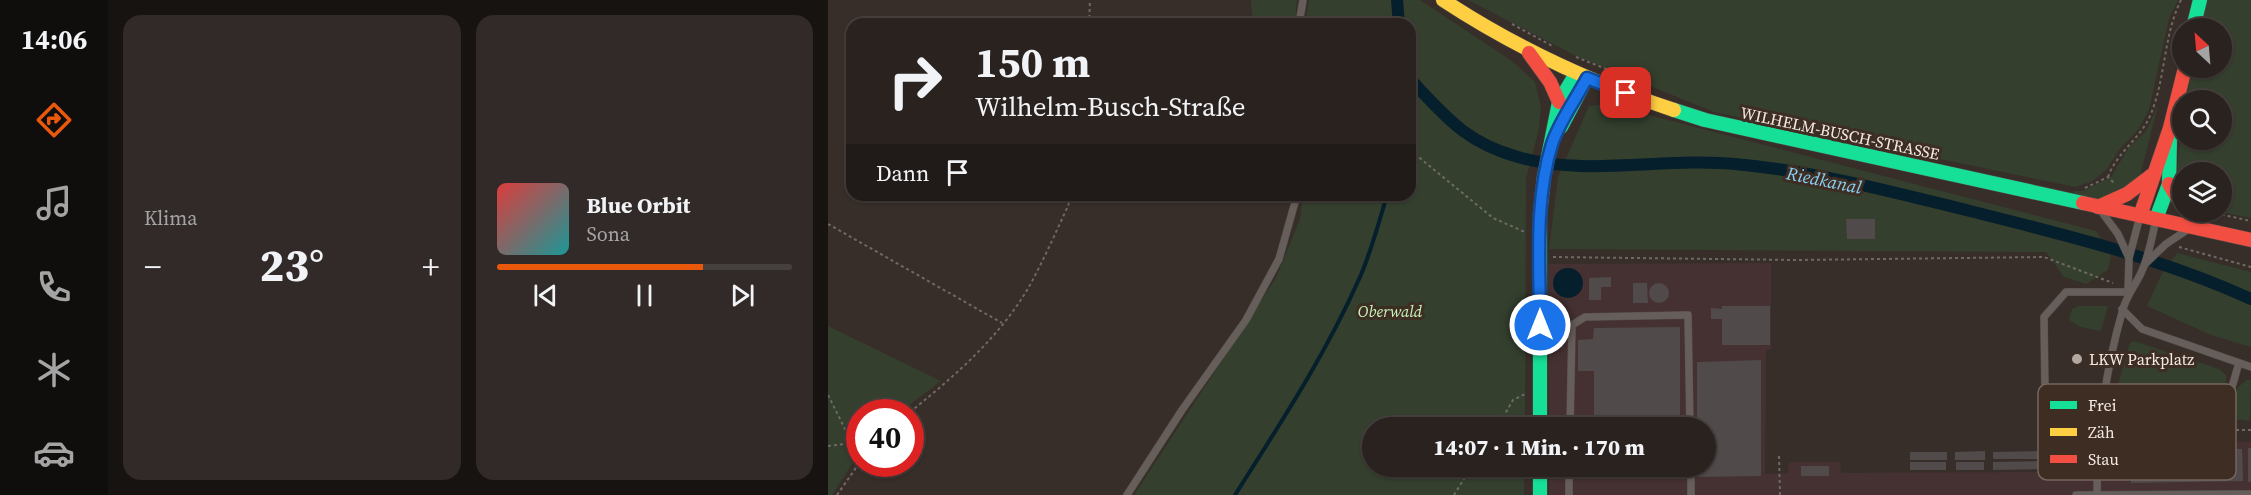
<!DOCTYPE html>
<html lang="de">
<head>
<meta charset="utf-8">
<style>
	:root { --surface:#29221f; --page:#312a28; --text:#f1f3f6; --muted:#a5a4a4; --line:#453f3d; --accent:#ea580c }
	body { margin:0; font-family:"Source Serif 4",serif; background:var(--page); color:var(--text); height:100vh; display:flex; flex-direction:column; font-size:22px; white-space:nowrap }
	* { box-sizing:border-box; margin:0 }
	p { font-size:20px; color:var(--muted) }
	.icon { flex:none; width:33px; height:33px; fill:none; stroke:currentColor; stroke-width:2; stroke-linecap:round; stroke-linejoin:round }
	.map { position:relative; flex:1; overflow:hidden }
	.details { display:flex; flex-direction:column; gap:15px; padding:15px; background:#171311; width:720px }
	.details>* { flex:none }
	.hud { position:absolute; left:18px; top:18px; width:570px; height:183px; border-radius:18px; box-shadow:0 2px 4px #0004,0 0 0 2px var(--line); background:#29221f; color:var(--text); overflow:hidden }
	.needle { width:39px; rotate:334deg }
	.controls { position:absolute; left:1344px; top:18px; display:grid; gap:12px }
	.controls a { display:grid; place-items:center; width:60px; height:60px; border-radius:50%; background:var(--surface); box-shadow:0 2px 4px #0004,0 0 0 2px var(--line); font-size:30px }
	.speed { position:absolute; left:18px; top:399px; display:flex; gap:12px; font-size:30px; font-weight:700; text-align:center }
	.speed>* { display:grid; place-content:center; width:78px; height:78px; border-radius:50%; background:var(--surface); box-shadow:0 2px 4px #0004,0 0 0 2px var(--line); line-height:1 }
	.speed .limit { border:9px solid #d22; background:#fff; color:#111 }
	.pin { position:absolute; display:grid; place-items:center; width:51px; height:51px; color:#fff; margin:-26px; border-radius:12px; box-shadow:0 3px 9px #0006 }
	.me { position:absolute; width:66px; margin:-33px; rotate:0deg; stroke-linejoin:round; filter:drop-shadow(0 0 4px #0008) }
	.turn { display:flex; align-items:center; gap:21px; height:126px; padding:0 30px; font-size:27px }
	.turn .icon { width:78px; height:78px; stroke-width:2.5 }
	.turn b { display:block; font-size:42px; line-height:51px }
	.then { display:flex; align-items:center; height:57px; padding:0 30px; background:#0003; gap:12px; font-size:22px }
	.big { font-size:45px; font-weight:800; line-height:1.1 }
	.details .widget { flex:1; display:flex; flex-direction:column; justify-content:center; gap:9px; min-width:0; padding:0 21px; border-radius:18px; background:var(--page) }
	.song { display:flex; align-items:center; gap:18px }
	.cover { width:72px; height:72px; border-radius:9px; background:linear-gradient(135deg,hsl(0 70% 55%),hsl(180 70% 35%)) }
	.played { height:6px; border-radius:3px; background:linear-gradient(90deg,var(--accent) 70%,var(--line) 70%) }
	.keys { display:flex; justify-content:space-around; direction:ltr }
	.heat { display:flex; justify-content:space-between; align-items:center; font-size:33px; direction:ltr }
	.details .tiles { flex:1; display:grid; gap:15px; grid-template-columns:repeat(2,1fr) }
	.trip { position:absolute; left:534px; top:417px; width:354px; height:60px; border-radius:30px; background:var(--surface); box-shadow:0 2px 4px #0004,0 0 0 2px var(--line); font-weight:800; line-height:60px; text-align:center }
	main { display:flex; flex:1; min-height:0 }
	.dock { display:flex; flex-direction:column; width:108px; justify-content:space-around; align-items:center; background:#100e0c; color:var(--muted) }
	.dock .icon { width:42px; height:42px }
	.dock .active { color:var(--accent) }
	.dock b { font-size:27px; color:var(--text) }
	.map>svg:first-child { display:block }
	.industrial { fill:#453131 }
	.green { fill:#343f2e }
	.water { fill:#051f2c }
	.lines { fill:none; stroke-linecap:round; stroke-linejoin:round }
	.stream { stroke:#051f2c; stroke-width:4 }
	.canal { stroke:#051f2c; stroke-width:12 }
	.building { fill:#514a4a }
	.lane-casing { stroke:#554d49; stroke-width:8 }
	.fast-casing { stroke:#554d49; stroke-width:15 }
	.slow-casing { stroke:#554d49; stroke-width:15 }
	.jam-casing { stroke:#554d49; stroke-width:15 }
	.path { stroke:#6f6964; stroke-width:2; stroke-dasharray:3 3; stroke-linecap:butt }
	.lane { stroke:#665e5a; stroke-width:7 }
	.fast { stroke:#16e098; stroke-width:14 }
	.slow { stroke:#ffcf43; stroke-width:14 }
	.jam { stroke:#f24e42; stroke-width:14 }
	.route-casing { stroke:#114b97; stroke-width:15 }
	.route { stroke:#1a73e8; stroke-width:10 }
	.poi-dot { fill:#b2a8a2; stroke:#3d2d23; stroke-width:2 }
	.labels { text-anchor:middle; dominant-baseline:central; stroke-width:6; stroke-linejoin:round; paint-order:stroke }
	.street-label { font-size:16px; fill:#f4e9e3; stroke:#3d2d23 }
	.park-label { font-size:16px; font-style:italic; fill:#c7f3ba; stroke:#3d2d23 }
	.poi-label { font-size:16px; fill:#f4e9e3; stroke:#3d2d23; text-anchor:start }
	.water-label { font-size:18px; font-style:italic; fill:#89d1f6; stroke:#3d2d23 }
	.key { fill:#3d2d23; stroke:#74655d; stroke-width:1.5 }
	.key-label { font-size:16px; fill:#f4e9e3 }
</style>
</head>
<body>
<main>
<nav class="dock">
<b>14:06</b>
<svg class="icon active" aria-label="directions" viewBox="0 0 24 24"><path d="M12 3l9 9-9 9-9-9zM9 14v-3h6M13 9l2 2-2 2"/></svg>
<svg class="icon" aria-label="music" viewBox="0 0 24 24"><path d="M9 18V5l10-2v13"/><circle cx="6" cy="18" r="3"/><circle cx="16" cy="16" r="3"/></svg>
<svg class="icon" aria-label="phone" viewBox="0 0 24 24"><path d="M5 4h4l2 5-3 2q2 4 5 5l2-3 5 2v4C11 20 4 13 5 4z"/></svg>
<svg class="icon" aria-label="climate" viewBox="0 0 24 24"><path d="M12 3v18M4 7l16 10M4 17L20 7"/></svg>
<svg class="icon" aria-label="car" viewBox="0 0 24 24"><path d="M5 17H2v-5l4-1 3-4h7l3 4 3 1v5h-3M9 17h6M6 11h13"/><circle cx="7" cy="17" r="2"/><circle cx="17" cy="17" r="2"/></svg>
</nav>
<section class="details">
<div class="tiles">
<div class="widget"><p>Klima</p>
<div class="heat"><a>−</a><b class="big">23°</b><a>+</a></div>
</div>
<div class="widget">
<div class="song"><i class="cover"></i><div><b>Blue Orbit</b><p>Sona</p></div></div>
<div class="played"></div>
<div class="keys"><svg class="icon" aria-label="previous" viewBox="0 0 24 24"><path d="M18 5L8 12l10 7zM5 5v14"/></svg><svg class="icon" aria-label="pause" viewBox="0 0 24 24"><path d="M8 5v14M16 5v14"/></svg><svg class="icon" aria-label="next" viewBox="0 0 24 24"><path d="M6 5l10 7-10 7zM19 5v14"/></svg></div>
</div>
</div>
</section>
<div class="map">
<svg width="1423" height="495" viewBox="0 0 1423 495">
	<rect width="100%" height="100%" fill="#372e29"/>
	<polygon class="industrial" points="943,263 943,349 938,351 937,474 960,473 961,462 1012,462 1013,473 1225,472 1225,443 1252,441 1253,443 1423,442 1423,495 721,495 721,467 878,466 878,428 721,427 720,264"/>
	<g class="green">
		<polygon points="423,0 469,0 467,24 425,24"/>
		<polygon points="481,0 592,0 684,61 707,82 713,108 710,133 698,179 697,427 544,428 544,466 696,467 696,495 306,495 448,278 472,219 475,195 582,195 582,24 477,24"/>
		<polygon points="640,0 1350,0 1341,19 1321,110 1310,130 1292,149 1278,170 1263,182 1247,187 886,112 748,56"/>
		<polygon points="1378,0 1423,0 1423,218 1393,212 1394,172 1354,172 1354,188 1349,169 1354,119 1354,140 1394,140 1394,100 1358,100 1364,68 1394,68 1394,28 1372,28"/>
		<polygon points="778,104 1268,231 1283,256 1280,270 1258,284 1236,277 1218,252 721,249 730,177 761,106"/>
		<polygon points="1330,105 1312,176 1305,186 1271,199 1244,194 1245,191 1255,191 1283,177 1301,147 1318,131"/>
		<polygon points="1349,253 1423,272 1423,347 1383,335 1319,306 1335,271"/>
		<polygon points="1251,306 1280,306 1273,331 1252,327 1241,320 1244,309"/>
		<polygon points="0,326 113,381 72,412 32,412 31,453 4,495 0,495"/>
		<path d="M1306,341L1391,369L1398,375C1399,388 1393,406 1380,411C1364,417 1307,415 1288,413L1284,405L1302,343Z"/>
		<polygon points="1419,380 1423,380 1422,421 1396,418 1410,387"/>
	</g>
	<circle class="water" cx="740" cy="283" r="15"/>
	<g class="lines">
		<path class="stream" d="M407,495C452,424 498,354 532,277C543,252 551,222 559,195"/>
		<g class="canal">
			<polyline points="569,0 571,24"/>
			<path d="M582,79C618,117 637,142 690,157C758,177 837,157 907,164C986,171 1065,192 1142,211C1238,235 1333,258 1423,299"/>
		</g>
	</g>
	<g class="building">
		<polygon points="1018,219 1047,219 1047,239 1019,239"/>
		<polygon points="783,277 783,287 773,287 773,300 761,300 761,278"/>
		<circle cx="831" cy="293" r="10"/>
		<polygon points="805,283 819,283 820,303 805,303"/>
		<polygon points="894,306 942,306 942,345 894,345 894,319 883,319 883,308 894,309"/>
		<polygon points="852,327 852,428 766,428 766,371 750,371 750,340 765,339 766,328"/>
		<polygon points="933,360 933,476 869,477 869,466 878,466 878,428 869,428 869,362"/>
		<rect x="1420" y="448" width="3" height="34"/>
		<polygon points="1414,449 1415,481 1303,483 1303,450"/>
		<polygon points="1157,451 1157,460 1127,460 1127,452"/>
		<polygon points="1216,451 1216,459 1165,459 1165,452"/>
		<rect x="1082" y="452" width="37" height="8"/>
		<polygon points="1217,461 1217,469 1165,470 1165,462"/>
		<rect x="1082" y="462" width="36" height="8"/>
		<rect x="1128" y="462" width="28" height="8"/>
		<rect x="973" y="466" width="28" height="10"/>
		<polygon points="790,468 829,468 829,478 790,479"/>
	</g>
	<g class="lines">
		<g class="lane-casing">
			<g id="lane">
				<polyline points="471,24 475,0"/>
				<polyline points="1273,211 1290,234 1301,258"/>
				<polyline points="1317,264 1338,244 1359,230"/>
				<path d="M1300,292H1238L1216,317L1217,393C1225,409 1234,414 1249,422C1277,419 1373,425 1391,410C1403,399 1406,378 1411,363"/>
				<polyline points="1300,292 1301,258 1312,216"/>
				<polyline points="1294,309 1314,329 1423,367"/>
				<polyline points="742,428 744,325 757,317 860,315 862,428"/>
				<polyline points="863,466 863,495"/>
				<polyline points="299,495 354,410 418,320 451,259 469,195"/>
				<polyline points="741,495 741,466"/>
				<polyline points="1248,495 1423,494"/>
				<path d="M1269,495C1269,431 1277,371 1295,309C1299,295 1307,286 1313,273C1321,256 1324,237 1328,219"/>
			</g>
		</g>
		<g class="fast-casing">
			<g id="fast">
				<polyline points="1365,28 1372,0"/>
				<polyline points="846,110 877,120 1255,203"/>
				<polyline points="733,127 759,78"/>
				<polyline points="1328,219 1341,184 1342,139"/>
				<polyline points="712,428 712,214 716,177 731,102 748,74"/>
				<polyline points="712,466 712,495"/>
			</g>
		</g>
		<g class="slow-casing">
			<path id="slow" d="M615,0C688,48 763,83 846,110"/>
		</g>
		<g class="jam-casing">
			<g id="jam">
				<polyline points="701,53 722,82 731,102"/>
				<polyline points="1341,184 1354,205"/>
				<polyline points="1255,203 1423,240"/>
				<polyline points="1270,207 1299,194 1324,175"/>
				<polyline points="1312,216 1342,128 1357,68"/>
			</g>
		</g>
		<g class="path">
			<polyline points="261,24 262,0"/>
			<polyline points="684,24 726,47"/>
			<polyline points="748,57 798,77"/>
			<polyline points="582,150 665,218 697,232"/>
			<path d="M1280,177C1289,152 1312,139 1322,116C1338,79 1335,36 1353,0"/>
			<polyline points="1257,188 1280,177 1287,184"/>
			<polyline points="1382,212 1423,221"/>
			<polyline points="0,224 174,323"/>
			<polyline points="1351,247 1423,267"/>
			<polyline points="725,257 969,260 1216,257 1285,283"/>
			<polyline points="0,395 24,443"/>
			<path d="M82,412C127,376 173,336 202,285C216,259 228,232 240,206L243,195"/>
			<polyline points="669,428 685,400 697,394"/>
			<polyline points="1336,430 1423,430"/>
			<polyline points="0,446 32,442"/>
			<polyline points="951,456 952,495"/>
			<polyline points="9,495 32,462"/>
			<polyline points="626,495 644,466"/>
		</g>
		<use href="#lane" class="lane"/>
		<use href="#fast" class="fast"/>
		<use href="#slow" class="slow"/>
		<use href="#jam" class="jam"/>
	</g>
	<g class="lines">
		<g class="route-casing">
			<path id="route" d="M712,325C712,265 706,202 724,144C731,122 748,99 759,78L798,93"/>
		</g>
		<use href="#route" class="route"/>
	</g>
	<circle class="poi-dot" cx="1249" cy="359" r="6"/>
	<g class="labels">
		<g class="street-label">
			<text transform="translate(1012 133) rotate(12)">WILHELM-BUSCH-STRASSE</text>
		</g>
		<g class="park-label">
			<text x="562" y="311">Oberwald</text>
		</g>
		<g class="poi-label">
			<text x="1261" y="359">LKW Parkplatz</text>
		</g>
		<g class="water-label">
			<text transform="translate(996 180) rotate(11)">Riedkanal</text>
		</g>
	</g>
	<rect x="1210" y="384" width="198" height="96" rx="9" class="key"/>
	<rect x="1222" y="401" width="27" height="8" fill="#16e098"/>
	<rect x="1222" y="428" width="27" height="8" fill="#ffcf43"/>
	<rect x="1222" y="455" width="27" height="8" fill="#f24e42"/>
	<g class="key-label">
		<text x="1260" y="411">Frei</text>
		<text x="1260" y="438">Zäh</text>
		<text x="1260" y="465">Stau</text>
	</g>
</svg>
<div class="controls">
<a><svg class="needle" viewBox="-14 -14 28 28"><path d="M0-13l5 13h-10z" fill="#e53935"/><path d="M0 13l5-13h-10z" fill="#a5a4a4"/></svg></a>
<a><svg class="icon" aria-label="search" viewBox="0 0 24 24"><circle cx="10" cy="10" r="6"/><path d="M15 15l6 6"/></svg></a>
<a><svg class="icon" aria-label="layers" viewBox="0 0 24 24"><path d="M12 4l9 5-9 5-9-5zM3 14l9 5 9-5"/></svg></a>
</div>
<div class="speed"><div class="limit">40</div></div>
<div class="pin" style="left:798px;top:93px;background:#d93025"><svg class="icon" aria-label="arrive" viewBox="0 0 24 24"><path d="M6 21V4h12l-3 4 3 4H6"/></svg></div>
<svg class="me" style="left:712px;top:325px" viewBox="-20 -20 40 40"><circle r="17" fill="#1a73e8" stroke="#fff" stroke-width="3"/><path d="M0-11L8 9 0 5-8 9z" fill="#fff"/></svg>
<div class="trip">14:07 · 1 Min. · 170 m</div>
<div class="hud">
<div class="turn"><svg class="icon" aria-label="right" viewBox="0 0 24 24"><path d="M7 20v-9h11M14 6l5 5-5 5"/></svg><div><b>150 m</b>Wilhelm-Busch-Straße</div></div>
<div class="then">Dann<svg class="icon" aria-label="arrive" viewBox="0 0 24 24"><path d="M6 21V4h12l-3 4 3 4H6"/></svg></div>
</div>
</div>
</main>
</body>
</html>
